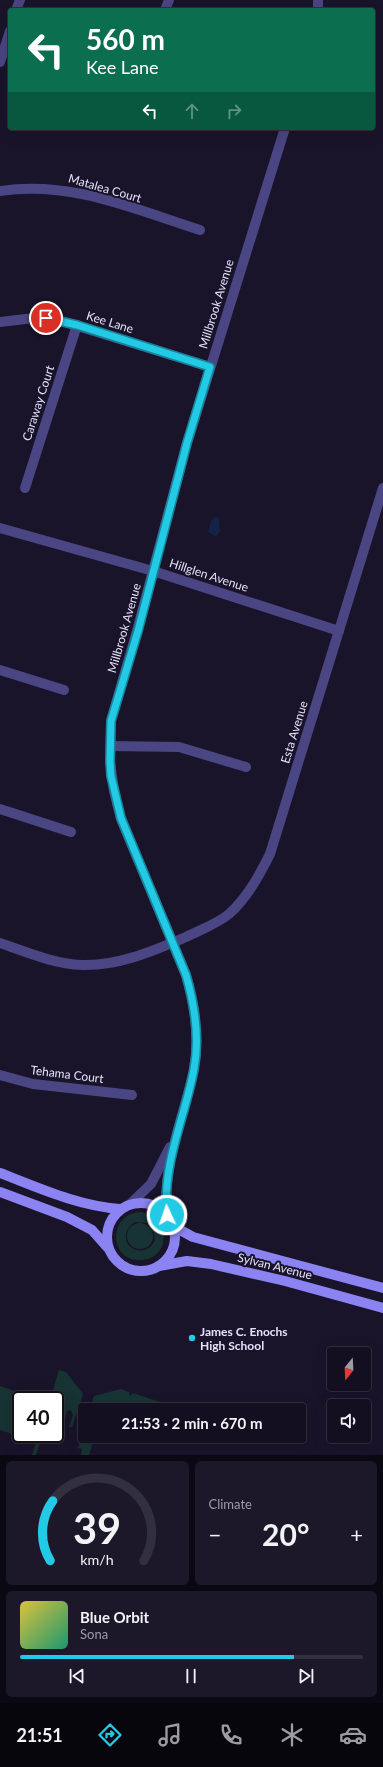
<!DOCTYPE html>
<html lang="en">
<head>
<meta charset="utf-8">
<style>
	:root { --surface:#130f20; --page:#1c1829; --text:#f1f3f6; --muted:#9d9ca5; --line:#322f3e; --accent:#23cae6 }
	body { margin:0; font-family:Lato,sans-serif; background:var(--page); color:var(--text); height:100vh; display:flex; flex-direction:column; font-size:15px; white-space:nowrap }
	* { box-sizing:border-box; margin:0 }
	p { font-size:13px; color:var(--muted) }
	.icon { flex:none; width:22px; height:22px; fill:none; stroke:currentColor; stroke-width:2; stroke-linecap:round; stroke-linejoin:round }
	.map { position:relative; height:1455px; overflow:hidden }
	.details { display:flex; flex-direction:column; gap:6px; padding:6px; background:#0a0812; flex:1 }
	.details>* { flex:none }
	.banner { position:absolute; left:8px; top:8px; width:367px; height:122px; border-radius:4px; box-shadow:0 4px 16px #0002,0 0 0 1px var(--line); background:#0b6e4f; color:#fff; overflow:hidden }
	.needle { width:26px; rotate:198deg }
	.buttons { position:absolute; left:327px; top:1347px; display:grid; gap:8px }
	.buttons a { display:grid; place-items:center; width:44px; height:44px; border-radius:4px; background:var(--surface); box-shadow:0 4px 16px #0002,0 0 0 1px var(--line); font-size:20px }
	.speed { position:absolute; left:12px; top:1391px; display:flex; gap:8px; font-size:20px; font-weight:700; text-align:center }
	.speed>* { display:grid; place-content:center; width:52px; height:52px; border-radius:50%; background:var(--surface); box-shadow:0 4px 16px #0002,0 0 0 1px var(--line); line-height:1 }
	.speed .limit { border:2px solid #111; border-radius:6px; background:#fff; color:#111 }
	.pin { position:absolute; display:grid; place-items:center; width:34px; height:34px; color:#fff; margin:-17px; border:2px solid #fff; border-radius:50%; box-shadow:0 1px 4px #0007 }
	.me { position:absolute; width:44px; margin:-22px; rotate:357deg; stroke-linejoin:round; filter:drop-shadow(0 0 3px #0008) }
	.turn { display:flex; align-items:center; gap:14px; height:84px; padding:0 12px; font-size:18px }
	.turn .icon { width:52px; height:52px; stroke-width:2.5 }
	.turn b { display:block; font-size:28px; line-height:34px }
	.lanes { display:flex; align-items:center; height:38px; padding:0 12px; background:#0003; justify-content:center; gap:20px; direction:ltr }
	.lanes .off { opacity:.35 }
	.big { font-size:30px; font-weight:700; line-height:1.1 }
	.details .tile { flex:1; display:flex; flex-direction:column; justify-content:center; gap:6px; min-width:0; padding:0 14px; border-radius:6px; background:var(--page) }
	.details .dial { align-items:center; gap:0 }
	.dial svg { height:104px; overflow:visible; fill:none; stroke:var(--line); stroke-width:7; stroke-linecap:round; text-anchor:middle }
	.dial text { fill:var(--text); stroke:none }
	.song { display:flex; align-items:center; gap:12px }
	.cover { width:48px; height:48px; border-radius:6px; background:linear-gradient(135deg,hsl(50 70% 55%),hsl(160 70% 35%)) }
	.played { height:4px; border-radius:2px; background:linear-gradient(90deg,var(--accent) 80%,var(--line) 80%) }
	.keys { display:flex; justify-content:space-around; direction:ltr }
	.heat { display:flex; justify-content:space-between; align-items:center; font-size:22px; direction:ltr }
	.details .tiles { flex:1; display:grid; gap:6px; grid-template-columns:1fr 1fr }
	.tile:last-child { grid-column:span 2 }
	.trip { position:absolute; left:78px; top:1403px; width:228px; height:40px; border-radius:4px; background:var(--surface); box-shadow:0 4px 16px #0002,0 0 0 1px var(--line); font-weight:700; line-height:40px; text-align:center }
	.menu { display:flex; height:64px; justify-content:space-around; align-items:center; background:#08060d; color:var(--muted) }
	.menu .icon { width:28px; height:28px }
	.menu .active { color:var(--accent) }
	.menu b { font-size:18px; color:var(--text) }
	.map>svg:first-child { display:block }
	.green { fill:#183333; fill-rule:evenodd }
	.water { fill:#122345 }
	.lines { fill:none; stroke-linecap:round; stroke-linejoin:round }
	.minor { stroke:#4a4583; stroke-width:10 }
	.tertiary { stroke:#4a4583; stroke-width:10 }
	.secondary { stroke:#8a83f1; stroke-width:10 }
	.route-casing { stroke:#178396; stroke-width:10 }
	.route { stroke:#23cae6; stroke-width:7 }
	.poi-dot { fill:#23cae6; stroke:#19142a; stroke-width:1.5 }
	.labels { text-anchor:middle; dominant-baseline:central; stroke-width:4; stroke-linejoin:round; paint-order:stroke }
	.street-label { font-size:12px; fill:#e5e1fc; stroke:#19142a }
	.poi-label { font-size:12px; font-weight:bold; fill:#e5e1fc; stroke:#19142a; text-anchor:start }
</style>
</head>
<body>
<div class="map">
<svg width="383" height="1455" viewBox="0 0 383 1455">
	<rect width="100%" height="100%" fill="#19142a"/>
	<g class="green">
		<path d="M141,1212C171,1215 172,1259 141,1260C109,1262 107,1213 141,1212ZM135,1222L147,1223L153,1230L155,1240C150,1253 134,1254 127,1243C124,1234 127,1227 135,1222Z"/>
		<circle cx="140" cy="1236" r="13"/>
		<polygon points="59,1370 66,1372 83,1394 72,1427 69,1427 73,1415 71,1410 67,1411 64,1422 61,1425 55,1415 55,1400 50,1400"/>
		<polygon points="0,1386 38,1399 38,1400 21,1400 21,1434 43,1434 36,1455 32,1455 36,1442 0,1430"/>
		<polygon points="121,1389 129,1392 130,1396 133,1393 184,1410 90,1410 94,1396"/>
		<polygon points="85,1426 85,1436 95,1436 89,1455 81,1455 82,1449 78,1448"/>
	</g>
	<polygon class="water" points="215,517 219,518 220,531 217,535 215,536 208,532 211,521"/>
	<g class="lines">
		<g class="minor">
			<polyline points="16,10 20,0"/>
			<polyline points="165,10 169,0"/>
			<polyline points="0,62 10,31"/>
			<path d="M0,191C70,180 134,209 200,230"/>
			<polyline points="0,322 34,318 58,320 210,367"/>
			<polyline points="25,488 77,325"/>
			<polyline points="0,528 153,571 339,631"/>
			<polyline points="0,670 64,690"/>
			<polyline points="110,746 179,747 246,767"/>
			<polyline points="0,809 71,832"/>
			<path d="M0,943C26,952 54,964 82,965C119,966 153,951 186,937C200,930 217,924 229,914C247,898 259,876 270,854L383,488"/>
			<polyline points="0,1075 33,1084 132,1095"/>
		</g>
		<g class="tertiary">
			<polyline points="318,10 318,0"/>
			<polyline points="130,1204 151,1184 170,1147"/>
			<path d="M167,1215C162,1164 184,1118 194,1069C200,1037 195,1006 186,975L121,819L114,791L110,761L111,721L137,631L187,443L285,128"/>
		</g>
		<g class="secondary">
			<path d="M0,1173C39,1188 78,1206 120,1209"/>
			<polyline points="0,1192 67,1217 92,1230 107,1247"/>
			<circle cx="141" cy="1237" r="34"/>
			<polyline points="171,1221 182,1231 193,1237 383,1288"/>
			<polyline points="159,1266 187,1261 211,1264 285,1281 383,1308"/>
		</g>
	</g>
	<g class="lines">
		<g class="route-casing">
			<path id="route" d="M46,318L77,325L210,367L187,443L138,631L111,721L110,761L111,776L121,818L186,975C195,1006 200,1037 194,1069C185,1118 162,1163 167,1215"/>
		</g>
		<use href="#route" class="route"/>
	</g>
	<circle class="poi-dot" cx="192" cy="1338" r="4"/>
	<g class="labels">
		<g class="street-label">
			<text transform="translate(105 188) rotate(16)">Matalea Court</text>
			<text transform="translate(216 304) rotate(-73)">Millbrook Avenue</text>
			<text transform="translate(110 322) rotate(17)">Kee Lane</text>
			<text transform="translate(38 403) rotate(-72)">Caraway Court</text>
			<text transform="translate(209 575) rotate(18)">Hillglen Avenue</text>
			<text transform="translate(124 628) rotate(-74)">Millbrook Avenue</text>
			<text transform="translate(294 732) rotate(-73)">Esta Avenue</text>
			<text transform="translate(67 1074) rotate(7)">Tehama Court</text>
			<text transform="translate(275 1266) rotate(14)">Sylvan Avenue</text>
		</g>
		<g class="poi-label">
			<text x="200" y="1331">James C. Enochs<tspan x="200" dy="14">High School</tspan></text>
		</g>
	</g>
</svg>
<div class="buttons">
<a><svg class="needle" viewBox="-14 -14 28 28"><path d="M0-13l5 13h-10z" fill="#e53935"/><path d="M0 13l5-13h-10z" fill="#9d9ca5"/></svg></a>
<a><svg class="icon" aria-label="sound" viewBox="0 0 24 24"><path d="M4 9h4l5-4v14l-5-4H4zM17 9q2 3 0 6"/></svg></a>
</div>
<div class="speed"><div class="limit">40</div></div>
<div class="pin" style="left:46px;top:318px;background:#d93025"><svg class="icon" aria-label="arrive" viewBox="0 0 24 24"><path d="M6 21V4h12l-3 4 3 4H6"/></svg></div>
<svg class="me" style="left:167px;top:1215px" viewBox="-20 -20 40 40"><circle r="17" fill="#23cae6" stroke="#fff" stroke-width="3"/><path d="M0-11L8 9 0 5-8 9z" fill="#fff"/></svg>
<div class="trip">21:53 · 2 min · 670 m</div>
<div class="banner">
<div class="turn"><svg class="icon" aria-label="left" viewBox="0 0 24 24"><path d="M17 20v-9H6M10 6l-5 5 5 5"/></svg><div><b>560 m</b>Kee Lane</div></div>
<div class="lanes"><svg class="icon" aria-label="left" viewBox="0 0 24 24"><path d="M17 20v-9H6M10 6l-5 5 5 5"/></svg><svg class="icon off" aria-label="ahead" viewBox="0 0 24 24"><path d="M12 20V5M6 11l6-6 6 6"/></svg><svg class="icon off" aria-label="right" viewBox="0 0 24 24"><path d="M7 20v-9h11M14 6l5 5-5 5"/></svg></div>
</div>
</div>
<section class="details">
<div class="tiles">
<div class="tile dial"><svg viewBox="0 0 100 80">
<path d="M14 69A42 42 0 1 1 86 69"/>
<path d="M14 69A42 42 0 0 1 16 23" stroke="#23cae6"/>
<text x="50" y="56" font-size="32" font-weight="700">39</text>
<text x="50" y="72" font-size="11">km/h</text>
</svg></div>
<div class="tile"><p>Climate</p>
<div class="heat"><a>−</a><b class="big">20°</b><a>+</a></div>
</div>
<div class="tile">
<div class="song"><i class="cover"></i><div><b>Blue Orbit</b><p>Sona</p></div></div>
<div class="played"></div>
<div class="keys"><svg class="icon" aria-label="previous" viewBox="0 0 24 24"><path d="M18 5L8 12l10 7zM5 5v14"/></svg><svg class="icon" aria-label="pause" viewBox="0 0 24 24"><path d="M8 5v14M16 5v14"/></svg><svg class="icon" aria-label="next" viewBox="0 0 24 24"><path d="M6 5l10 7-10 7zM19 5v14"/></svg></div>
</div>
</div>
</section>
<nav class="menu">
<b>21:51</b>
<svg class="icon active" aria-label="directions" viewBox="0 0 24 24"><path d="M12 3l9 9-9 9-9-9zM9 14v-3h6M13 9l2 2-2 2"/></svg>
<svg class="icon" aria-label="music" viewBox="0 0 24 24"><path d="M9 18V5l10-2v13"/><circle cx="6" cy="18" r="3"/><circle cx="16" cy="16" r="3"/></svg>
<svg class="icon" aria-label="phone" viewBox="0 0 24 24"><path d="M5 4h4l2 5-3 2q2 4 5 5l2-3 5 2v4C11 20 4 13 5 4z"/></svg>
<svg class="icon" aria-label="climate" viewBox="0 0 24 24"><path d="M12 3v18M4 7l16 10M4 17L20 7"/></svg>
<svg class="icon" aria-label="car" viewBox="0 0 24 24"><path d="M5 17H2v-5l4-1 3-4h7l3 4 3 1v5h-3M9 17h6M6 11h13"/><circle cx="7" cy="17" r="2"/><circle cx="17" cy="17" r="2"/></svg>
</nav>
</body>
</html>
